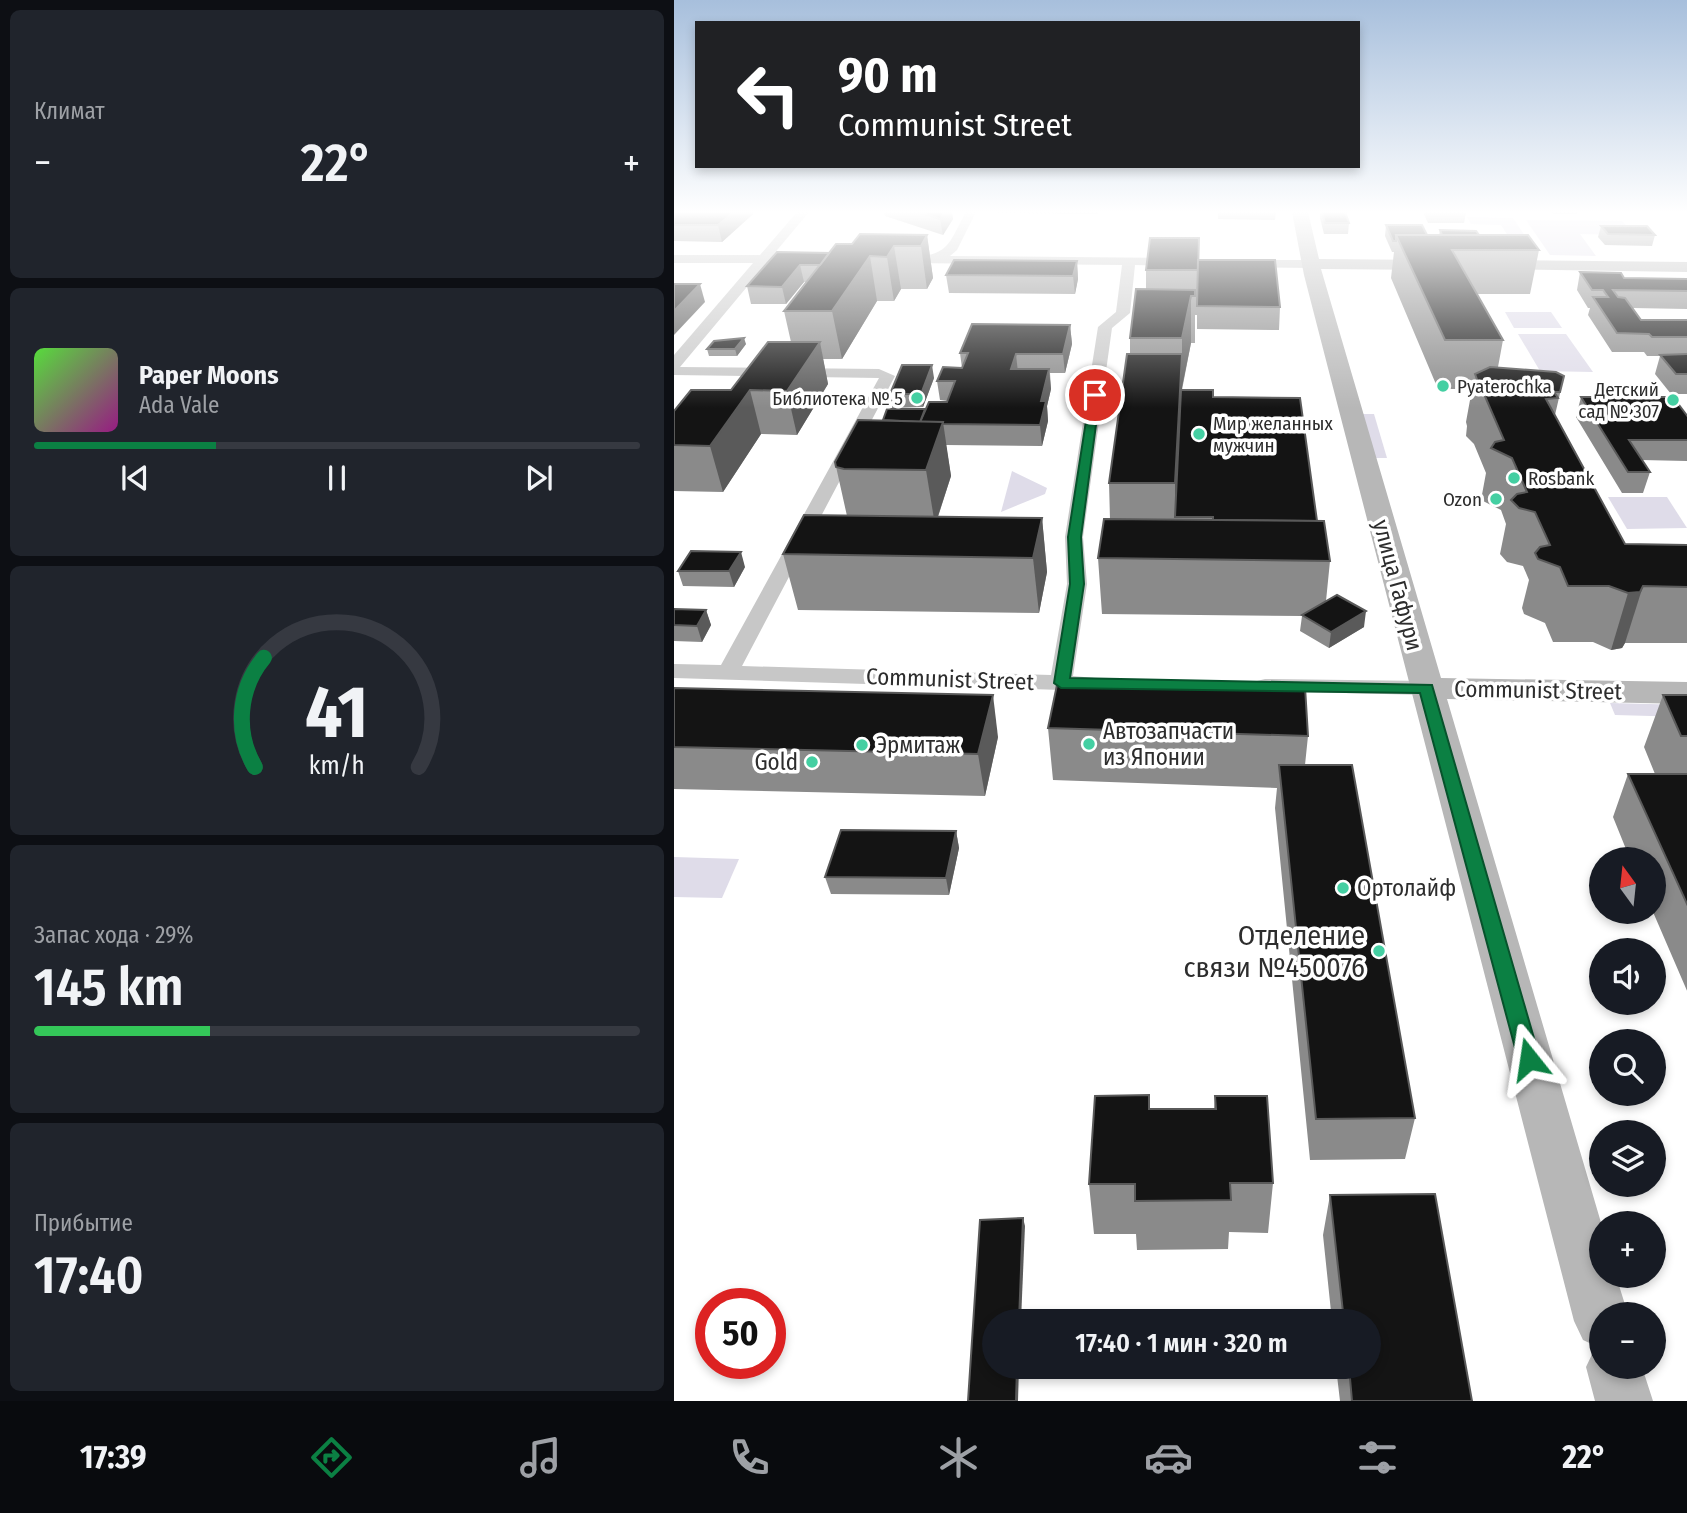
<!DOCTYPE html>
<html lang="ru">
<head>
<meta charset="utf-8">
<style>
	:root { --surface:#171b24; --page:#20242c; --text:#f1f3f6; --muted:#9ea1a6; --line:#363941; --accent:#0b8043 }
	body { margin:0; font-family:"Fira Sans Condensed",sans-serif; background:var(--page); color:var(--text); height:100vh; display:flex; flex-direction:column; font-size:26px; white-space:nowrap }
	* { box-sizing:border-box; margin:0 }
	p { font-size:23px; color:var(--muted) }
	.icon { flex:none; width:38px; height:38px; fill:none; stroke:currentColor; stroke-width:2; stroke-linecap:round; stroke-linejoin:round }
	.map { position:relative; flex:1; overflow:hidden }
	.drawer { display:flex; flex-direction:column; gap:10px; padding:10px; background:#0d0f14; width:674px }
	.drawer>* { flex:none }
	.top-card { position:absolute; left:21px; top:21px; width:665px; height:147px; border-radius:0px; box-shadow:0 4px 10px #0003; background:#202124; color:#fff; overflow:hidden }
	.needle { width:46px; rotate:345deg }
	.tools { position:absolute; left:915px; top:847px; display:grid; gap:14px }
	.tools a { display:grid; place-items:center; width:77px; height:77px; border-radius:50%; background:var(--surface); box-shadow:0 4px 10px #0003; font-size:35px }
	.speed { position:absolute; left:21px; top:1288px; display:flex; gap:14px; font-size:35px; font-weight:700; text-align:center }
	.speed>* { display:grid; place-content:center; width:91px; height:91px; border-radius:50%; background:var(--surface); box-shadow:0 4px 10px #0003; line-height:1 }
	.speed .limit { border:10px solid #d22; background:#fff; color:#111 }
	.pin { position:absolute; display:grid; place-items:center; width:60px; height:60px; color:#fff; margin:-30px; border:4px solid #fff; border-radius:50%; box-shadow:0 2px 7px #0007 }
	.me { position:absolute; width:77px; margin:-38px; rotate:345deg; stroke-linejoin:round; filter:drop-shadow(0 0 5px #0008) }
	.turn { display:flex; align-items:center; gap:24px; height:147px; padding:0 28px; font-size:32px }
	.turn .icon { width:91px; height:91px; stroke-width:2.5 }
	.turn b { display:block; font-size:49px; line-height:60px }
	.big { font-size:52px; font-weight:600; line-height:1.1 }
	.drawer .widget { flex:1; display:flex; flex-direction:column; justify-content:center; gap:10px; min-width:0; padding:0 24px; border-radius:10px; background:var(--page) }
	.drawer .dial { align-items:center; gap:0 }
	.dial svg { height:182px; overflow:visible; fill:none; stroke:var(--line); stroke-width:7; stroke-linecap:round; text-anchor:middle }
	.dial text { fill:var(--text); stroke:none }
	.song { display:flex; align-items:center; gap:21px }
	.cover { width:84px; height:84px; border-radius:10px; background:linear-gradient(135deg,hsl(110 70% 55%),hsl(310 70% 35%)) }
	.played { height:7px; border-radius:4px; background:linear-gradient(90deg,var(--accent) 30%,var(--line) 30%) }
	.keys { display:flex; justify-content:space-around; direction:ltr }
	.heat { display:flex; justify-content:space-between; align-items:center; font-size:38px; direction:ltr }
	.charge { height:10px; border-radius:5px; background:linear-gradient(90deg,#34c759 29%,var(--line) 0) }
	.trip { position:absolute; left:308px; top:1309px; width:399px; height:70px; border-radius:35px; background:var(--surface); box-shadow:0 4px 10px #0003; font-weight:600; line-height:70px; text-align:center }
	.tabs { display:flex; height:112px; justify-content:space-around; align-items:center; background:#090b0e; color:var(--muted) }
	.tabs .icon { width:49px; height:49px }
	.tabs .selected { color:var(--accent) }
	.tabs b { font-size:32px; color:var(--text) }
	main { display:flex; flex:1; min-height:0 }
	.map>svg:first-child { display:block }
	.green { fill:#dfdce9 }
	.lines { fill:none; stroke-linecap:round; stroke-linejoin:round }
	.street { fill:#c7c7c7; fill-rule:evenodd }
	.secondary { fill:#b7b7b7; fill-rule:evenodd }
	.wall { fill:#8a8a8a }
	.shaded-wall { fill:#5a5a5a }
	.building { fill:#141414; stroke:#5a5a5a; stroke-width:2 }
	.route { fill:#0b8043; stroke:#07532c; stroke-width:2 }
	.poi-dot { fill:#44cfa2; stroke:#fff; stroke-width:2.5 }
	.labels { text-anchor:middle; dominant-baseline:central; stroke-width:7; stroke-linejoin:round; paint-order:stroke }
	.far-poi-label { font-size:19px; fill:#2d2d2d; stroke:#fff; text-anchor:start }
	.street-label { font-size:23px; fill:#2d2d2d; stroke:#fff }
	.poi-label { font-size:23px; fill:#2d2d2d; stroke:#fff; text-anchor:start }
	.near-poi-label { font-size:28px; fill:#2d2d2d; stroke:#fff; text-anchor:end }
</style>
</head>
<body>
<main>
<section class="drawer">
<div class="widget"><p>Климат</p>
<div class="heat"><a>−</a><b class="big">22°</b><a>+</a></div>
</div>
<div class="widget">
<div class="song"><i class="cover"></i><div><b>Paper Moons</b><p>Ada Vale</p></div></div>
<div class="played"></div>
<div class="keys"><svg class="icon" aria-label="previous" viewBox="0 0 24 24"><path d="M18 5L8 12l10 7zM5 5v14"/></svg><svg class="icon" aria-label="pause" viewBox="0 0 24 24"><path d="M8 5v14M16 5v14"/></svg><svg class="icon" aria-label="next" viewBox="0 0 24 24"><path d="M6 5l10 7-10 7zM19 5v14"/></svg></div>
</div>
<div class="widget dial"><svg viewBox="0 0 100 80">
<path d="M14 69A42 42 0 1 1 86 69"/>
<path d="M14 69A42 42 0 0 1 18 21" stroke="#0b8043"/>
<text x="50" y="56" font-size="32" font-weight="700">41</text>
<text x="50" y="72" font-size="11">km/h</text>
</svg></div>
<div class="widget"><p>Запас хода · 29%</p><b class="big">145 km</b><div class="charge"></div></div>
<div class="widget"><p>Прибытие</p><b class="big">17:40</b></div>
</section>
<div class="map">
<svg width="1014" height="1401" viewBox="0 0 1014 1401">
	<rect width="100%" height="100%" fill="#fff"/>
	<g class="green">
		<polygon points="793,217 839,218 859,248 842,248 827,225 797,224"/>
		<polygon points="852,220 948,221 961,235 906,234 922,256 876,255"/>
		<polygon points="831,312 877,312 888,328 840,328"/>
		<polygon points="844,334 892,334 919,372 866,371"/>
		<polygon points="688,414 700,414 713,458 701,458"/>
		<polygon points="338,471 373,488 371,494 327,512"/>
		<polygon points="934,497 993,497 1013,528 953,529"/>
		<polygon points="936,703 1013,705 1013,717 941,715"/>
		<polygon points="0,857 65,859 48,898 0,897"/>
	</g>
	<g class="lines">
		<g class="street">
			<path d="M123,212H135L99,255H126L132,259L130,262L93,263L6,367L205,369L221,376L68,666L377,675L393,584L391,537L424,327L442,312L448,265L227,263L221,259C227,254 234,255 242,256C276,256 277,238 292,212H302L283,250L276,256L504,258L510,262L504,266L461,265L456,313L438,328L409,537L413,584L399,676L421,678L424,683L421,688L387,690L0,678V664L47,665L205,378L0,375V355L79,263H0V255H86Z"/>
			<polygon points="566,260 637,260 643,264 637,268 570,267 564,263"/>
			<polygon points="591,679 752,681 760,683 763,688 760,693 752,695 583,691 580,686 583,681"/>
		</g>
		<g class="secondary">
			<polygon points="618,212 634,212 645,259 764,260 773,265 764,270 647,269 767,678 1014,682 1014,704 773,699 928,1226 928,1276 942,1276 954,1314 928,1314 928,1367 968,1367 979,1401 921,1401 912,1367 922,1346 909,1340 900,1321 630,275"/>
			<polygon points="818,260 1014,262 1014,272 812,269 809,265"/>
		</g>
	</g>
	<g class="wall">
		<polygon points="0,212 78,212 79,214 48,242 0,241"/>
		<polygon points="210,212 278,212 279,219 269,235 211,216"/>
		<polygon points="321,212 425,212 424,214 321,213"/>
		<polygon points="544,212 602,212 601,220 544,219"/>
		<polygon points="646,212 671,212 675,223 674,234 650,234 646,218"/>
		<polygon points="749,212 792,212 790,223 754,223"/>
		<polygon points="877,212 903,212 903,214 879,214"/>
		<polygon points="712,225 753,235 765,235 766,230 805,235 865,250 856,294 803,294 829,340 824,367 890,376 881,415 951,544 1014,545 1014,643 951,643 948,648 937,650 919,642 879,642 871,623 850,614 848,608 855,580 849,566 833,562 826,554 832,524 827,510 807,500 812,473 800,444 792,436 793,426 792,422 798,389 764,389 717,278 720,252 718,252 711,236"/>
		<polygon points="927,226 981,235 978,246 931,245 924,237"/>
		<polygon points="253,235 259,278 253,289 227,289 220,301 203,301 168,359 149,359 154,384 123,435 87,434 49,492 0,491 0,411 57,390 117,342 110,311 133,282 130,282 112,304 77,304 73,286 178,244"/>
		<polygon points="524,260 606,307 605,330 523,329 523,315 521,315 521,343 517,343 508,390 539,397 643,521 656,561 652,601 690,627 655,648 626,631 628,616 428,614 424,558 436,519 435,483 456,354 456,338 472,289 472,270"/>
		<polygon points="403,261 404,279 401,294 275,293 272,275"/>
		<polygon points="906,272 950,278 1014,279 1014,309 959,308 967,320 1014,320 1014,394 997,394 981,374 986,356 973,356 970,352 938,352 914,315 916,308 914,308 903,290"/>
		<polygon points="396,325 398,344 391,373 376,373 377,389 373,406 374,421 368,446 272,445 277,476 264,517 368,518 373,572 365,613 124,610 109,554 173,516 161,462 209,420 251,410 273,402 274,401 266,400 263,381 288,368 286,353"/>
		<polygon points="72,344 63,356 35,356 33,349"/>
		<polygon points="260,378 249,407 218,408 216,394"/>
		<polygon points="907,397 1014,417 1014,461 968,460 976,472 969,493 948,493 902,417"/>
		<polygon points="71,567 60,587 9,586 4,571"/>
		<polygon points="0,609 32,610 37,625 28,642 0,641"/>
		<polygon points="0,688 324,737 311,796 0,789"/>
		<polygon points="989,695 1014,695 1014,993 979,912 980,912 980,859 956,859 939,817 954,774 981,774 970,747"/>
		<polygon points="374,728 634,736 631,765 741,1118 731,1159 636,1160 601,808 603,788 379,780"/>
		<polygon points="282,831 285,848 275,895 157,894 151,877"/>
		<polygon points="541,1096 599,1183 594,1233 555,1232 554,1249 463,1250 462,1234 420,1234 415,1184 476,1109 540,1109"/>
		<polygon points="656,1195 798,1401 666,1401 662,1367 695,1367 695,1321 658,1321 649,1235"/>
	</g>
	<g class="shaded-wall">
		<polygon points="60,212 78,212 79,214 48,242 44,225"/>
		<polygon points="271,212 278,212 279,219 269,235 266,219"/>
		<polygon points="253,235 259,278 253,289 247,246"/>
		<polygon points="220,246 227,289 220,301 213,257"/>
		<polygon points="196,256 203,301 168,359 158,311"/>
		<polygon points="403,261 404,279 401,294 399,276"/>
		<polygon points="126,265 130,282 112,304 108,287"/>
		<polygon points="26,284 31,302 0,335 0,311"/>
		<polygon points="517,296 517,343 508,387 508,338"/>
		<polygon points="396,325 398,344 391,373 389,354"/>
		<polygon points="70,338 72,344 63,356 61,349"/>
		<polygon points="146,342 154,384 123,435 113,391"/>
		<polygon points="342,354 344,373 337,369"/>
		<polygon points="508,354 508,404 501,517 501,483"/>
		<polygon points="258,365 260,378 249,407 247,394"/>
		<polygon points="375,369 377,389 373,406 374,421 368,446 366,425 367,401"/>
		<polygon points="76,390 87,434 49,492 36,446"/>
		<polygon points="269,422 277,476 261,525 252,470"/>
		<polygon points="368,518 373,572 365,613 359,558"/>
		<polygon points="67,552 71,567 60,587 55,571"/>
		<polygon points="969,586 951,643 948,648 937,650 954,593"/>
		<polygon points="32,610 37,625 28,642 23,626"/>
		<polygon points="692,611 690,627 655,648 657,632"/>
		<polygon points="319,695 324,737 311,796 304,754"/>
		<polygon points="282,831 285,848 275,895 272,878"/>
		<polygon points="349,1218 351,1226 347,1321 345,1321"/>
		<polygon points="343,1367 345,1367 344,1401 342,1401"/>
	</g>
	<g class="building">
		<polygon points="0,212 60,212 44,225 0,225"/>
		<polygon points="244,212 271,212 266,219"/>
		<polygon points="648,212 671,212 675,223 651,223"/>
		<polygon points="712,225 748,225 753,235 722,235 722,241 719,241"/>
		<polygon points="927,226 973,226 981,235 934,234"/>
		<polygon points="766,230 802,231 805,235 768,235"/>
		<polygon points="186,234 253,235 247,246 220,246 213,257 196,256 158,311 110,311 162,244 178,244"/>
		<polygon points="722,235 854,235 865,250 778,250 829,340 771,340"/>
		<polygon points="476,238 525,238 524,270 472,270"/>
		<polygon points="103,252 155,253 146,265 126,265 108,287 73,286"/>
		<polygon points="280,260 403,261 399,276 272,275"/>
		<polygon points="524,260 601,260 606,307 523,306"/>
		<polygon points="906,272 947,273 950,278 1014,279 1014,291 939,290 944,297 951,298 967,320 1014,320 1014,337 978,337 975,334 943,333 919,297 934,297 929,290 918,290"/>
		<polygon points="0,284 26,284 0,311"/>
		<polygon points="462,289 521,290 521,296 517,296 508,338 456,338"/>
		<polygon points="298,324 396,325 389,354 342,354 337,369 375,369 367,401 372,401 366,425 269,424 269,422 246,422 255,402 273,402 281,381 263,381 269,367 288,368 294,353 286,353"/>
		<polygon points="70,338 61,349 33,349 40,341"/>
		<polygon points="94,342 146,342 113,391 76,390 36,446 0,445 0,411 17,390 57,390"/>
		<polygon points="453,354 508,354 501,483 435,483"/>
		<polygon points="1014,354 1014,374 1002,374 986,355"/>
		<polygon points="228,365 258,365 247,394 216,394"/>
		<polygon points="816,367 882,372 890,376 886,392 880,392 884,398 872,399 951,544 1014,545 1014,587 969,586 966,592 954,593 935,586 894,586 886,567 864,559 861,553 866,547 876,545 861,512 845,508 837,500 843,494 853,492 838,458 817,448 821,442 830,440 810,394 800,387 805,385 801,374"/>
		<polygon points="507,390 539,390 539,397 626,398 643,521 539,520 539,517 501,517"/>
		<polygon points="907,397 999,397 1014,417 1014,440 955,440 976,472 954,472"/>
		<polygon points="213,409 251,409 246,422 209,420"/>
		<polygon points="184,420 269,422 252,470 170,469 162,467 161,462"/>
		<polygon points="130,515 368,518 359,558 109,554"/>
		<polygon points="430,519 650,521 656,561 424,558"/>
		<polygon points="17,551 67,552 55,571 4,571"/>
		<polygon points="663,595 692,611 657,632 628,615"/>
		<polygon points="0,609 32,610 23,626 0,625"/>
		<polygon points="384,680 631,687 634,736 374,728"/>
		<polygon points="0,688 319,695 304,754 0,747"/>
		<polygon points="989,695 1014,695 1014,736 1007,736"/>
		<polygon points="605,765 678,765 741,1118 642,1119"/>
		<polygon points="954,774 1014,774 1014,906"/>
		<polygon points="167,830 282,831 272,878 151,877"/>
		<polygon points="475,1095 475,1109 542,1109 541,1096 593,1096 599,1183 556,1183 557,1200 461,1201 461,1184 415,1184 421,1096"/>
		<polygon points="761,1194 798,1401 678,1401 675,1367 695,1367 695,1321 670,1321 656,1195"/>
		<polygon points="349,1218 345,1321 320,1321 320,1367 343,1367 342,1401 294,1401 306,1220"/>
	</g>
	<linearGradient id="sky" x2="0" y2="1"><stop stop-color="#a7bfdc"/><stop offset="0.52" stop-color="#fff"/><stop offset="1" stop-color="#fff" stop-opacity="0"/></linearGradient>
	<rect width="1014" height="408" fill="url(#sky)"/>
	<polygon class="route" points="421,392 426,395 407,537 410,584 396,678 758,685 866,1059 863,1066 855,1068 847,1066 844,1059 746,693 387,688 380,683 396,584 394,537 416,395"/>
	<g class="poi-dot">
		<circle cx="769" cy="386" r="7"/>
		<circle cx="243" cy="398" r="7"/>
		<circle cx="999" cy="400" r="7"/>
		<circle cx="525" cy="434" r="7"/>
		<circle cx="840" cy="478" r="7"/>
		<circle cx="822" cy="499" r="7"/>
		<circle cx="415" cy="744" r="7"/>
		<circle cx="188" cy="745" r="7"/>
		<circle cx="138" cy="762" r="7"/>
		<circle cx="669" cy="888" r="7"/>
		<circle cx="705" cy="951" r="7"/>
	</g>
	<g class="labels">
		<g class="far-poi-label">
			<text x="783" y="386">Pyaterochka</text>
			<text x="985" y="389" text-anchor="end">Детский<tspan x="985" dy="22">сад № 307</tspan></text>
			<text x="229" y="398" text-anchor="end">Библиотека № 5</text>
			<text x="539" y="423">Мир желанных<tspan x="539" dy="22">мужчин</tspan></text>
			<text x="854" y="478">Rosbank</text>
			<text x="808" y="499" text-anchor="end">Ozon</text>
		</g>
		<g class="street-label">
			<text transform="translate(724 585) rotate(75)">улица Гафури</text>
			<text transform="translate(276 679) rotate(2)">Communist Street</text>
			<text transform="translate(864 690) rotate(1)">Communist Street</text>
		</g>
		<g class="poi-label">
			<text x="429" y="731">Автозапчасти<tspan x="429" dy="26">из Японии</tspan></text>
			<text x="202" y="745">Эрмитаж</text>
			<text x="124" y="762" text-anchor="end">Gold</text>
			<text x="683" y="888">Ортолайф</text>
		</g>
		<g class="near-poi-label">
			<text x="691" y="935">Отделение<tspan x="691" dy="32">связи №450076</tspan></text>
		</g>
	</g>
</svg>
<div class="tools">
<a><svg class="needle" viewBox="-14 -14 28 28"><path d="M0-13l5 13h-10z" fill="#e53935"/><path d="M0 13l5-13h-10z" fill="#9ea1a6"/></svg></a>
<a><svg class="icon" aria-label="sound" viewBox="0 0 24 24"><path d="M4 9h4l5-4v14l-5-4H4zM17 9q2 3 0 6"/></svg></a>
<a><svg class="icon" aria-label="search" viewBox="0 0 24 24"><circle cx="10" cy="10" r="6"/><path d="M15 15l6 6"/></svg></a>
<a><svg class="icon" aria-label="layers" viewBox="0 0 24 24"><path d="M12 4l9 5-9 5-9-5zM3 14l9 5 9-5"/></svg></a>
<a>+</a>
<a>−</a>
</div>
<div class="speed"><div class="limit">50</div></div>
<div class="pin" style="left:421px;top:395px;background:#d93025"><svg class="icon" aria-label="arrive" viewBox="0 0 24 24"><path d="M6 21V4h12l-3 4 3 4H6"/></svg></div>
<svg class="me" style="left:855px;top:1059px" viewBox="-20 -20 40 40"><path d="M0-17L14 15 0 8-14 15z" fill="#0b8043" stroke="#fff" stroke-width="4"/></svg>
<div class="trip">17:40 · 1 мин · 320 m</div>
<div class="top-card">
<div class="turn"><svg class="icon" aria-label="left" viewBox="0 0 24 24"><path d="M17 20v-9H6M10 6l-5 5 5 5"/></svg><div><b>90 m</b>Communist Street</div></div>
</div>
</div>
</main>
<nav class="tabs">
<b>17:39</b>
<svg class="icon selected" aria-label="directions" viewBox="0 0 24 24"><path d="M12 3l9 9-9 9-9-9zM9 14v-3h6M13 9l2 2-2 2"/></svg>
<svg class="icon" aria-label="music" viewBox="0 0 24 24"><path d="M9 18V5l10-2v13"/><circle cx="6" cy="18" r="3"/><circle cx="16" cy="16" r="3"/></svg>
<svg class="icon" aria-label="phone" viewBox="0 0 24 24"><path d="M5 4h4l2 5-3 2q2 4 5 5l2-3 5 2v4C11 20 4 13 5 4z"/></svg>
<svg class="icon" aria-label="climate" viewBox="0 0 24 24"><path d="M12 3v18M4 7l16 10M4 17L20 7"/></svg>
<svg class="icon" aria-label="car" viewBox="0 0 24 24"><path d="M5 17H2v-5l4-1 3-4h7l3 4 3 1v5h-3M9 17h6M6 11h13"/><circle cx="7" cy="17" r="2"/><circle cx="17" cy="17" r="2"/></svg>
<svg class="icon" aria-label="filters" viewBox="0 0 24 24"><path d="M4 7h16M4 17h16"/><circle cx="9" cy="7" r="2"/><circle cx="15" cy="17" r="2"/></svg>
<b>22°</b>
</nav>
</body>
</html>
